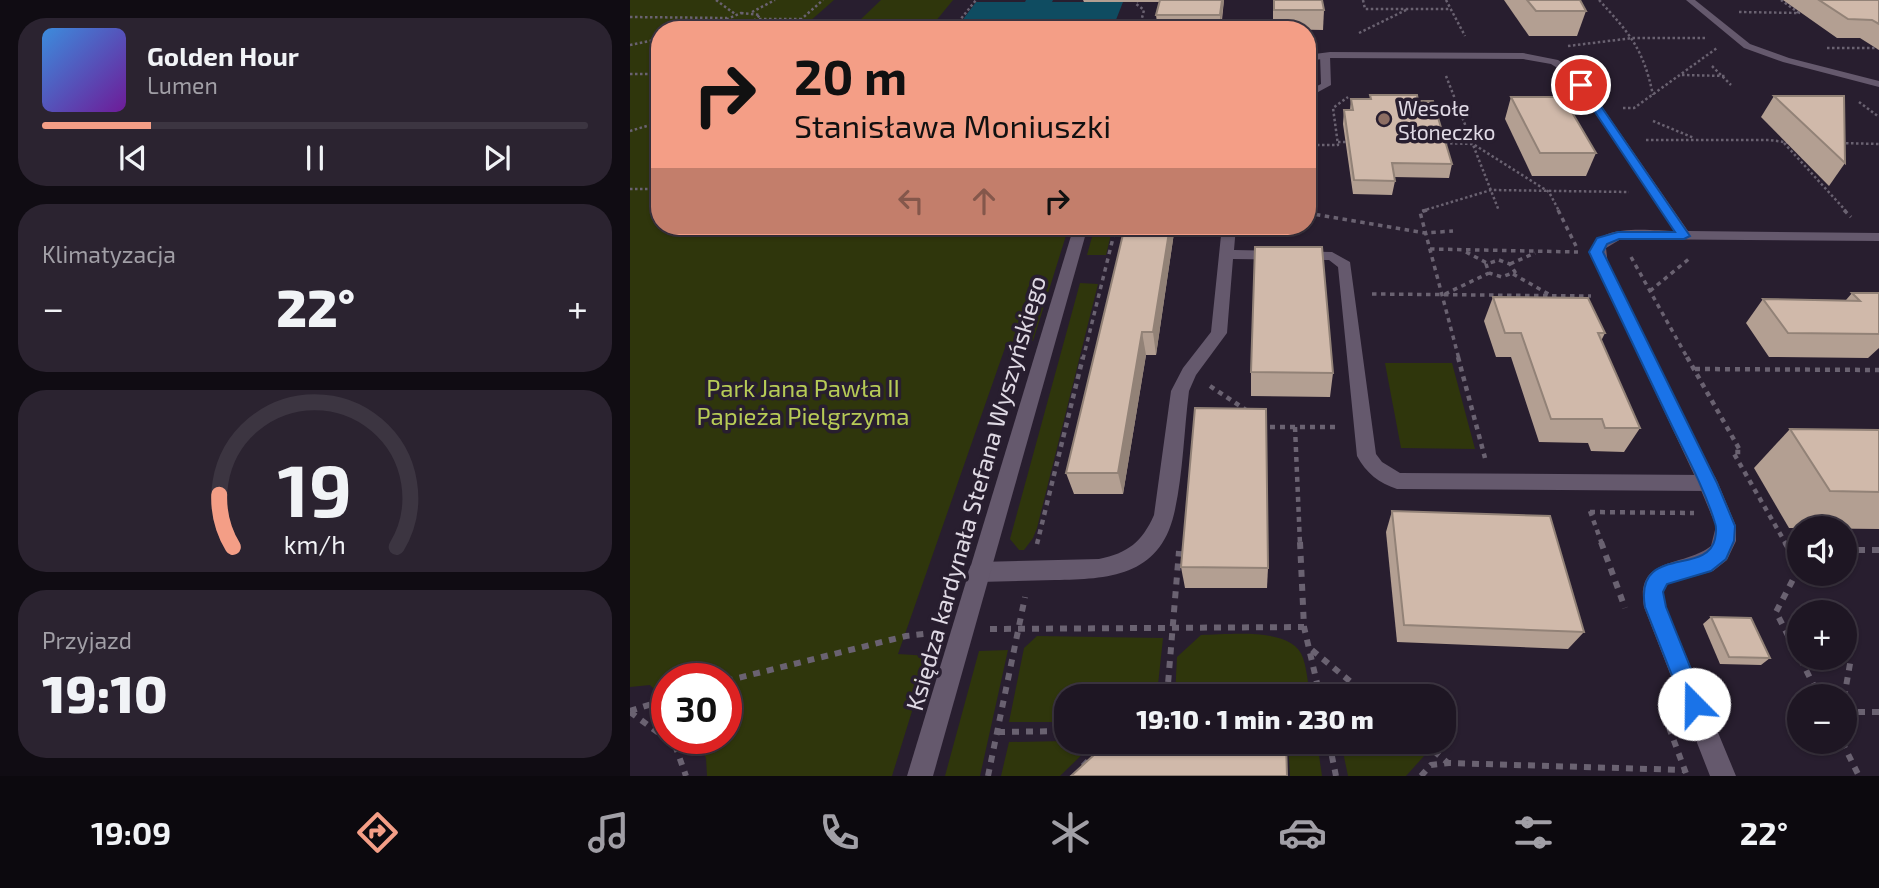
<!DOCTYPE html>
<html lang="pl">
<head>
<meta charset="utf-8">
<style>
	:root { --surface:#1e1623; --page:#2b2330; --text:#f1f3f6; --muted:#a19fa6; --line:#3c3541; --accent:#f49e86 }
	body { margin:0; font-family:"Exo 2",sans-serif; background:var(--page); color:var(--text); height:100vh; display:flex; flex-direction:column; font-size:26px; white-space:nowrap }
	* { box-sizing:border-box; margin:0 }
	p { font-size:23px; color:var(--muted) }
	.icon { flex:none; width:38px; height:38px; fill:none; stroke:currentColor; stroke-width:2; stroke-linecap:round; stroke-linejoin:round }
	.map { position:relative; flex:1; overflow:hidden }
	.drawer { display:flex; flex-direction:column; gap:18px; padding:18px; background:#100c13; width:630px }
	.drawer>* { flex:none }
	.top-card { position:absolute; left:21px; top:21px; width:665px; height:214px; border-radius:28px; box-shadow:0 2px 5px #0004,0 0 0 2px var(--line); background:#f49e86; color:#111; overflow:hidden }
	.controls { position:absolute; left:1157px; top:516px; display:grid; gap:14px }
	.controls a { display:grid; place-items:center; width:70px; height:70px; border-radius:50%; background:var(--surface); box-shadow:0 2px 5px #0004,0 0 0 2px var(--line); font-size:35px }
	.speed { position:absolute; left:21px; top:663px; display:flex; gap:14px; font-size:35px; font-weight:700; text-align:center }
	.speed>* { display:grid; place-content:center; width:91px; height:91px; border-radius:50%; background:var(--surface); box-shadow:0 2px 5px #0004,0 0 0 2px var(--line); line-height:1 }
	.speed .limit { border:10px solid #d22; background:#fff; color:#111 }
	.pin { position:absolute; display:grid; place-items:center; width:60px; height:60px; color:#fff; margin:-30px; border:4px solid #fff; border-radius:50%; box-shadow:0 2px 7px #0007 }
	.me { position:absolute; width:77px; margin:-38px; rotate:338deg; stroke-linejoin:round; filter:drop-shadow(0 0 5px #0008) }
	.turn { display:flex; align-items:center; gap:24px; height:147px; padding:0 28px; font-size:32px }
	.turn .icon { width:91px; height:91px; stroke-width:2.5 }
	.turn b { display:block; font-size:49px; line-height:60px }
	.lanes { display:flex; align-items:center; height:66px; padding:0 28px; background:#0003; justify-content:center; gap:35px; direction:ltr }
	.lanes .off { opacity:.35 }
	.big { font-size:52px; font-weight:800; line-height:1.1 }
	.drawer .card { flex:1; display:flex; flex-direction:column; justify-content:center; gap:10px; min-width:0; padding:0 24px; border-radius:28px; background:var(--page) }
	.drawer .dial { align-items:center; gap:0 }
	.dial svg { height:182px; overflow:visible; fill:none; stroke:var(--line); stroke-width:7; stroke-linecap:round; text-anchor:middle }
	.dial text { fill:var(--text); stroke:none }
	.song { display:flex; align-items:center; gap:21px }
	.cover { width:84px; height:84px; border-radius:10px; background:linear-gradient(135deg,hsl(210 70% 55%),hsl(280 70% 35%)) }
	.played { height:7px; border-radius:4px; background:linear-gradient(90deg,var(--accent) 20%,var(--line) 20%) }
	.keys { display:flex; justify-content:space-around; direction:ltr }
	.heat { display:flex; justify-content:space-between; align-items:center; font-size:38px; direction:ltr }
	.trip { position:absolute; left:424px; top:684px; width:402px; height:70px; border-radius:28px; background:var(--surface); box-shadow:0 2px 5px #0004,0 0 0 2px var(--line); font-weight:800; line-height:70px; text-align:center }
	.tab-bar { display:flex; height:112px; justify-content:space-around; align-items:center; background:#0c090e; color:var(--muted) }
	.tab-bar .icon { width:49px; height:49px }
	.tab-bar .selected { color:var(--accent) }
	.tab-bar b { font-size:32px; color:var(--text) }
	main { display:flex; flex:1; min-height:0 }
	.map>svg:first-child { display:block }
	.green { fill:#2f360c }
	.water { fill:#0f4c61 }
	.lines { fill:none; stroke-linecap:round; stroke-linejoin:round }
	.path-far3 { stroke:#6a6271; stroke-width:2.5; stroke-dasharray:2.5 2.5; stroke-linecap:butt }
	.path-far2 { stroke:#6a6271; stroke-width:3.5; stroke-dasharray:4.5 4.5; stroke-linecap:butt }
	.path-far1 { stroke:#6a6271; stroke-width:4.5; stroke-dasharray:5 5; stroke-linecap:butt }
	.path { stroke:#6a6271; stroke-width:6; stroke-dasharray:7 7; stroke-linecap:butt }
	.lane { fill:#65596d; fill-rule:evenodd }
	.street { fill:#65596d; fill-rule:evenodd }
	.wall { fill:#b39f92 }
	.shaded-wall { fill:#928277 }
	.building { fill:#d0b9aa; stroke:#928277; stroke-width:2 }
	.route { fill:#1a73e8; stroke:#114b97; stroke-width:2 }
	.education-dot { fill:#8d6e63; stroke:#281e2f; stroke-width:2.5 }
	.labels { text-anchor:middle; dominant-baseline:central; stroke-width:7; stroke-linejoin:round; paint-order:stroke }
	.far-poi-label { font-size:21px; fill:#e0dae5; stroke:#281e2f; text-anchor:start }
	.park-label { font-size:24px; fill:#b7cb56; stroke:#281e2f }
	.street-label { font-size:24px; fill:#e0dae5; stroke:#281e2f }
</style>
</head>
<body>
<main>
<section class="drawer">
<div class="card">
<div class="song"><i class="cover"></i><div><b>Golden Hour</b><p>Lumen</p></div></div>
<div class="played"></div>
<div class="keys"><svg class="icon" aria-label="previous" viewBox="0 0 24 24"><path d="M18 5L8 12l10 7zM5 5v14"/></svg><svg class="icon" aria-label="pause" viewBox="0 0 24 24"><path d="M8 5v14M16 5v14"/></svg><svg class="icon" aria-label="next" viewBox="0 0 24 24"><path d="M6 5l10 7-10 7zM19 5v14"/></svg></div>
</div>
<div class="card"><p>Klimatyzacja</p>
<div class="heat"><a>−</a><b class="big">22°</b><a>+</a></div>
</div>
<div class="card dial"><svg viewBox="0 0 100 80">
<path d="M14 69A42 42 0 1 1 86 69"/>
<path d="M14 69A42 42 0 0 1 8 46" stroke="#f49e86"/>
<text x="50" y="56" font-size="32" font-weight="700">19</text>
<text x="50" y="72" font-size="11">km/h</text>
</svg></div>
<div class="card"><p>Przyjazd</p><b class="big">19:10</b></div>
</section>
<div class="map">
<svg width="1249" height="776" viewBox="0 0 1249 776">
	<rect width="100%" height="100%" fill="#281e2f"/>
	<g class="green">
		<polygon points="0,0 204,0 170,30 30,30 30,226 439,226 403,341 377,342 268,654 299,656 262,776 77,776 76,758 65,739 96,738 96,679 37,679 37,702 20,685 0,687"/>
		<polygon points="251,0 323,0 305,22 228,22"/>
		<polygon points="465,226 483,226 476,255 457,255"/>
		<polygon points="450,283 468,284 407,528 403,538 394,550 389,550 380,539"/>
		<polygon points="755,363 822,363 845,449 771,448"/>
		<path d="M571,635C599,635 663,626 673,658C677,670 678,684 680,696H545L547,657Z"/>
		<polygon points="407,636 533,638 527,694 526,696 436,696 436,722 379,722 394,648"/>
		<polygon points="378,650 350,776 315,776 349,651"/>
		<polygon points="436,741 465,742 430,776 371,776 379,742"/>
		<polygon points="658,742 687,742 692,776 660,776"/>
		<polygon points="711,742 777,742 794,756 776,776 718,776"/>
	</g>
	<polygon class="water" points="396,0 423,0 422,2 493,2 482,30 325,30 346,2 395,2"/>
	<g class="lines">
		<g class="path-far3">
			<polyline points="86,0 105,14"/>
			<polyline points="508,0 506,4 514,10 509,30"/>
			<polyline points="733,0 735,9 820,9"/>
			<polyline points="816,0 835,36"/>
			<path d="M969,0C1000,34 1013,48 1023,95"/>
			<polyline points="122,12 145,0"/>
			<polyline points="1109,12 1169,13 1151,0"/>
			<polygon points="111,13 130,15 125,20 96,23 95,20"/>
			<polyline points="0,17 97,18"/>
			<polyline points="129,19 171,19"/>
			<polyline points="67,30 95,21"/>
			<polyline points="101,30 105,24"/>
			<polyline points="159,30 193,0"/>
			<polyline points="322,30 346,0"/>
			<polyline points="729,33 778,9"/>
			<polyline points="0,45 30,39"/>
			<polyline points="938,46 1003,38 1076,38"/>
			<polyline points="1197,48 1249,48"/>
			<polyline points="1082,66 1101,85"/>
			<polyline points="0,74 30,74"/>
			<polyline points="1052,75 1096,76"/>
			<polyline points="816,76 869,211"/>
			<polyline points="1229,102 1249,117"/>
			<polyline points="993,108 1004,108 1087,48"/>
			<polyline points="1023,121 1064,138"/>
			<polyline points="0,131 30,122"/>
			<polyline points="1016,140 1140,140 1161,143"/>
			<polyline points="708,142 721,142"/>
			<polyline points="810,143 843,144 919,192 929,211"/>
			<polyline points="1154,143 1216,211"/>
			<polyline points="1211,143 1249,144"/>
			<polyline points="677,145 708,145 703,108 718,97"/>
			<polyline points="0,189 30,189"/>
			<polyline points="792,211 861,190 999,192"/>
		</g>
		<g class="path-far2">
			<polyline points="797,210 790,212 829,359"/>
			<polyline points="928,210 946,246"/>
			<polyline points="1214,210 1221,217"/>
			<polyline points="677,213 795,233 823,231"/>
			<polyline points="800,249 948,252"/>
			<polyline points="836,252 857,263"/>
			<polyline points="1001,257 1058,359"/>
			<polygon points="869,260 880,264 885,272 872,277 859,273 856,264"/>
			<polyline points="880,264 905,253"/>
			<polyline points="883,274 922,296"/>
			<polyline points="1020,291 1060,258"/>
			<polyline points="742,294 961,296"/>
			<polyline points="815,294 859,273"/>
			<polyline points="453,359 486,226"/>
		</g>
		<g class="path-far1">
			<polyline points="828,357 855,458"/>
			<polyline points="1057,357 1111,452 1103,452 1156,544"/>
			<polyline points="1065,369 1249,370"/>
			<polyline points="580,386 616,410"/>
			<polyline points="630,427 709,427"/>
			<polyline points="665,427 670,544"/>
			<polyline points="960,511 972,544"/>
			<polyline points="960,512 1064,513"/>
			<polyline points="407,544 453,357"/>
		</g>
		<g class="path">
			<polyline points="670,542 674,627 690,696"/>
			<polyline points="971,542 995,608"/>
			<polyline points="1155,542 1169,566"/>
			<polyline points="1214,550 1249,550"/>
			<polyline points="1169,568 1146,612 1169,657"/>
			<polyline points="360,629 674,627"/>
			<polyline points="682,650 738,696"/>
			<polyline points="1170,658 1189,696"/>
			<polyline points="96,681 276,636 303,633"/>
			<polyline points="537,696 549,551"/>
			<polyline points="1214,698 1221,658"/>
			<polyline points="0,711 37,699"/>
			<polyline points="0,712 45,745 56,776"/>
			<polyline points="1214,712 1249,712"/>
			<polyline points="1034,714 1057,776"/>
			<polyline points="368,732 436,731"/>
			<polyline points="699,742 706,776"/>
			<polyline points="793,742 818,763"/>
			<polyline points="1212,742 1229,776"/>
			<polyline points="453,766 477,742"/>
			<polyline points="358,776 395,597"/>
			<polyline points="791,776 801,765 819,763 1054,770"/>
		</g>
		<g class="lane">
			<polygon points="695,53 700,56 701,85 677,98 677,91 691,84 690,56"/>
			<path d="M592,226H606L604,250L702,252L720,262L746,454L752,462L770,473L1078,475L1085,477L1088,483L1085,489L1078,491L767,489C749,483 736,473 727,456L708,267L699,260L603,259L597,333L566,375L559,391C554,430 553,476 544,514C529,577 478,579 425,580C399,581 374,581 349,582L341,579L338,572L341,565L349,562L469,559C498,553 512,542 524,515L541,391L553,368L581,332Z"/>
		</g>
		<g class="street">
			<polygon points="1056,0 1065,0 1120,44 1159,58 1249,81 1249,87 1153,62 1114,48"/>
			<path d="M700,52L893,53L928,60L948,72L1058,231L1249,233V241L991,239L976,248L978,265L1088,483L1106,526V541L1097,560L1083,571L1038,584L1033,592L1036,607L1106,776H1080L1014,607C1005,555 1053,568 1081,546L1086,526L1068,483L962,258C958,221 1021,231 1045,231L940,76L921,64L893,59L700,58L677,61V55Z"/>
			<polygon points="444,226 458,226 303,776 277,776"/>
		</g>
	</g>
	<g class="wall">
		<polygon points="453,0 594,0 591,30 528,30 526,15 530,2 454,2"/>
		<polygon points="643,0 692,0 694,10 693,30 643,29"/>
		<polygon points="874,0 950,0 956,11 947,36 899,36"/>
		<polygon points="1153,0 1249,0 1249,50 1230,38 1207,38"/>
		<polygon points="740,95 788,101 822,164 819,178 764,177 765,181 762,195 723,194 713,124 714,110 720,110 721,99 740,99"/>
		<polygon points="1144,96 1215,163 1199,186 1131,117"/>
		<polygon points="881,97 966,153 956,176 902,176 875,119"/>
		<polygon points="545,226 526,355 516,355 493,494 444,494 436,473"/>
		<polygon points="1222,293 1249,293 1249,348 1238,358 1139,357 1116,323 1133,299 1216,300"/>
		<polygon points="863,297 975,333 971,341 1010,428 994,452 961,451 958,443 909,442 881,357 866,357 854,321"/>
		<polygon points="621,372 703,373 700,397 621,396"/>
		<polygon points="1160,429 1249,430 1249,529 1159,528 1124,468"/>
		<polygon points="762,511 954,632 938,649 767,642 756,532"/>
		<polygon points="551,567 638,568 637,588 555,588"/>
		<polygon points="1081,617 1140,658 1131,665 1090,664 1073,624"/>
	</g>
	<g class="shaded-wall">
		<polygon points="592,0 594,0 590,30 590,15"/>
		<polygon points="540,226 545,226 526,355 523,332"/>
		<polygon points="512,332 516,355 493,494 488,473"/>
	</g>
	<g class="building">
		<polygon points="530,0 592,0 590,15 526,15"/>
		<polygon points="644,0 692,0 694,10 644,10"/>
		<polygon points="897,0 950,0 956,11 906,11"/>
		<polygon points="1189,0 1249,0 1249,24 1242,20 1218,19"/>
		<polygon points="740,95 787,95 788,101 803,101 822,164 762,163 765,181 724,180 714,110 723,110 721,99 741,99"/>
		<polygon points="1144,96 1214,96 1215,163"/>
		<polygon points="881,97 933,97 966,153 910,153"/>
		<polygon points="495,226 540,226 523,332 512,332 488,473 436,473"/>
		<polygon points="625,247 692,247 703,373 621,372"/>
		<polygon points="1222,293 1249,293 1249,334 1158,333 1133,299 1230,301"/>
		<polygon points="863,297 958,298 975,333 968,333 1010,428 975,428 972,419 921,419 891,333 875,333"/>
		<polygon points="565,408 636,409 638,568 551,567"/>
		<polygon points="1160,429 1249,430 1249,492 1200,491"/>
		<polygon points="762,511 920,516 954,632 774,625"/>
		<polygon points="1081,617 1121,618 1140,658 1099,657"/>
		<polygon points="478,742 656,742 657,776 441,776"/>
	</g>
	<path class="route" d="M948,83H955L1060,236L1054,239H989L977,244L973,252L1087,483L1105,526L1104,541L1096,559L1081,571L1037,584L1033,592L1036,607L1075,704L1072,711L1064,715L1056,711L1015,607C1004,544 1077,576 1085,539C1086,534 1087,528 1085,523C1075,490 1057,457 1042,426C1014,368 987,310 959,252L967,238L988,232H1045L947,85Z"/>
	<circle class="education-dot" cx="754" cy="119" r="7"/>
	<g class="labels">
		<g class="far-poi-label">
			<text x="768" y="107">Wesołe<tspan x="768" dy="24">Słoneczko</tspan></text>
		</g>
		<g class="park-label">
			<text x="173" y="387">Park Jana Pawła II<tspan x="173" dy="28">Papieża Pielgrzyma</tspan></text>
		</g>
		<g class="street-label">
			<text transform="translate(345 493) rotate(-74)">Księdza kardynała Stefana Wyszyńskiego</text>
		</g>
	</g>
</svg>
<div class="controls">
<a><svg class="icon" aria-label="sound" viewBox="0 0 24 24"><path d="M4 9h4l5-4v14l-5-4H4zM17 9q2 3 0 6"/></svg></a>
<a>+</a>
<a>−</a>
</div>
<div class="speed"><div class="limit">30</div></div>
<div class="pin" style="left:951px;top:85px;background:#d93025"><svg class="icon" aria-label="arrive" viewBox="0 0 24 24"><path d="M6 21V4h12l-3 4 3 4H6"/></svg></div>
<svg class="me" style="left:1064px;top:704px" viewBox="-20 -20 40 40"><circle r="19" fill="#fff"/><path d="M0-13L10 11 0 6-10 11z" fill="#1a73e8"/></svg>
<div class="trip">19:10 · 1 min · 230 m</div>
<div class="top-card">
<div class="turn"><svg class="icon" aria-label="right" viewBox="0 0 24 24"><path d="M7 20v-9h11M14 6l5 5-5 5"/></svg><div><b>20 m</b>Stanisława Moniuszki</div></div>
<div class="lanes"><svg class="icon off" aria-label="left" viewBox="0 0 24 24"><path d="M17 20v-9H6M10 6l-5 5 5 5"/></svg><svg class="icon off" aria-label="ahead" viewBox="0 0 24 24"><path d="M12 20V5M6 11l6-6 6 6"/></svg><svg class="icon" aria-label="right" viewBox="0 0 24 24"><path d="M7 20v-9h11M14 6l5 5-5 5"/></svg></div>
</div>
</div>
</main>
<nav class="tab-bar">
<b>19:09</b>
<svg class="icon selected" aria-label="directions" viewBox="0 0 24 24"><path d="M12 3l9 9-9 9-9-9zM9 14v-3h6M13 9l2 2-2 2"/></svg>
<svg class="icon" aria-label="music" viewBox="0 0 24 24"><path d="M9 18V5l10-2v13"/><circle cx="6" cy="18" r="3"/><circle cx="16" cy="16" r="3"/></svg>
<svg class="icon" aria-label="phone" viewBox="0 0 24 24"><path d="M5 4h4l2 5-3 2q2 4 5 5l2-3 5 2v4C11 20 4 13 5 4z"/></svg>
<svg class="icon" aria-label="climate" viewBox="0 0 24 24"><path d="M12 3v18M4 7l16 10M4 17L20 7"/></svg>
<svg class="icon" aria-label="car" viewBox="0 0 24 24"><path d="M5 17H2v-5l4-1 3-4h7l3 4 3 1v5h-3M9 17h6M6 11h13"/><circle cx="7" cy="17" r="2"/><circle cx="17" cy="17" r="2"/></svg>
<svg class="icon" aria-label="filters" viewBox="0 0 24 24"><path d="M4 7h16M4 17h16"/><circle cx="9" cy="7" r="2"/><circle cx="15" cy="17" r="2"/></svg>
<b>22°</b>
</nav>
</body>
</html>
